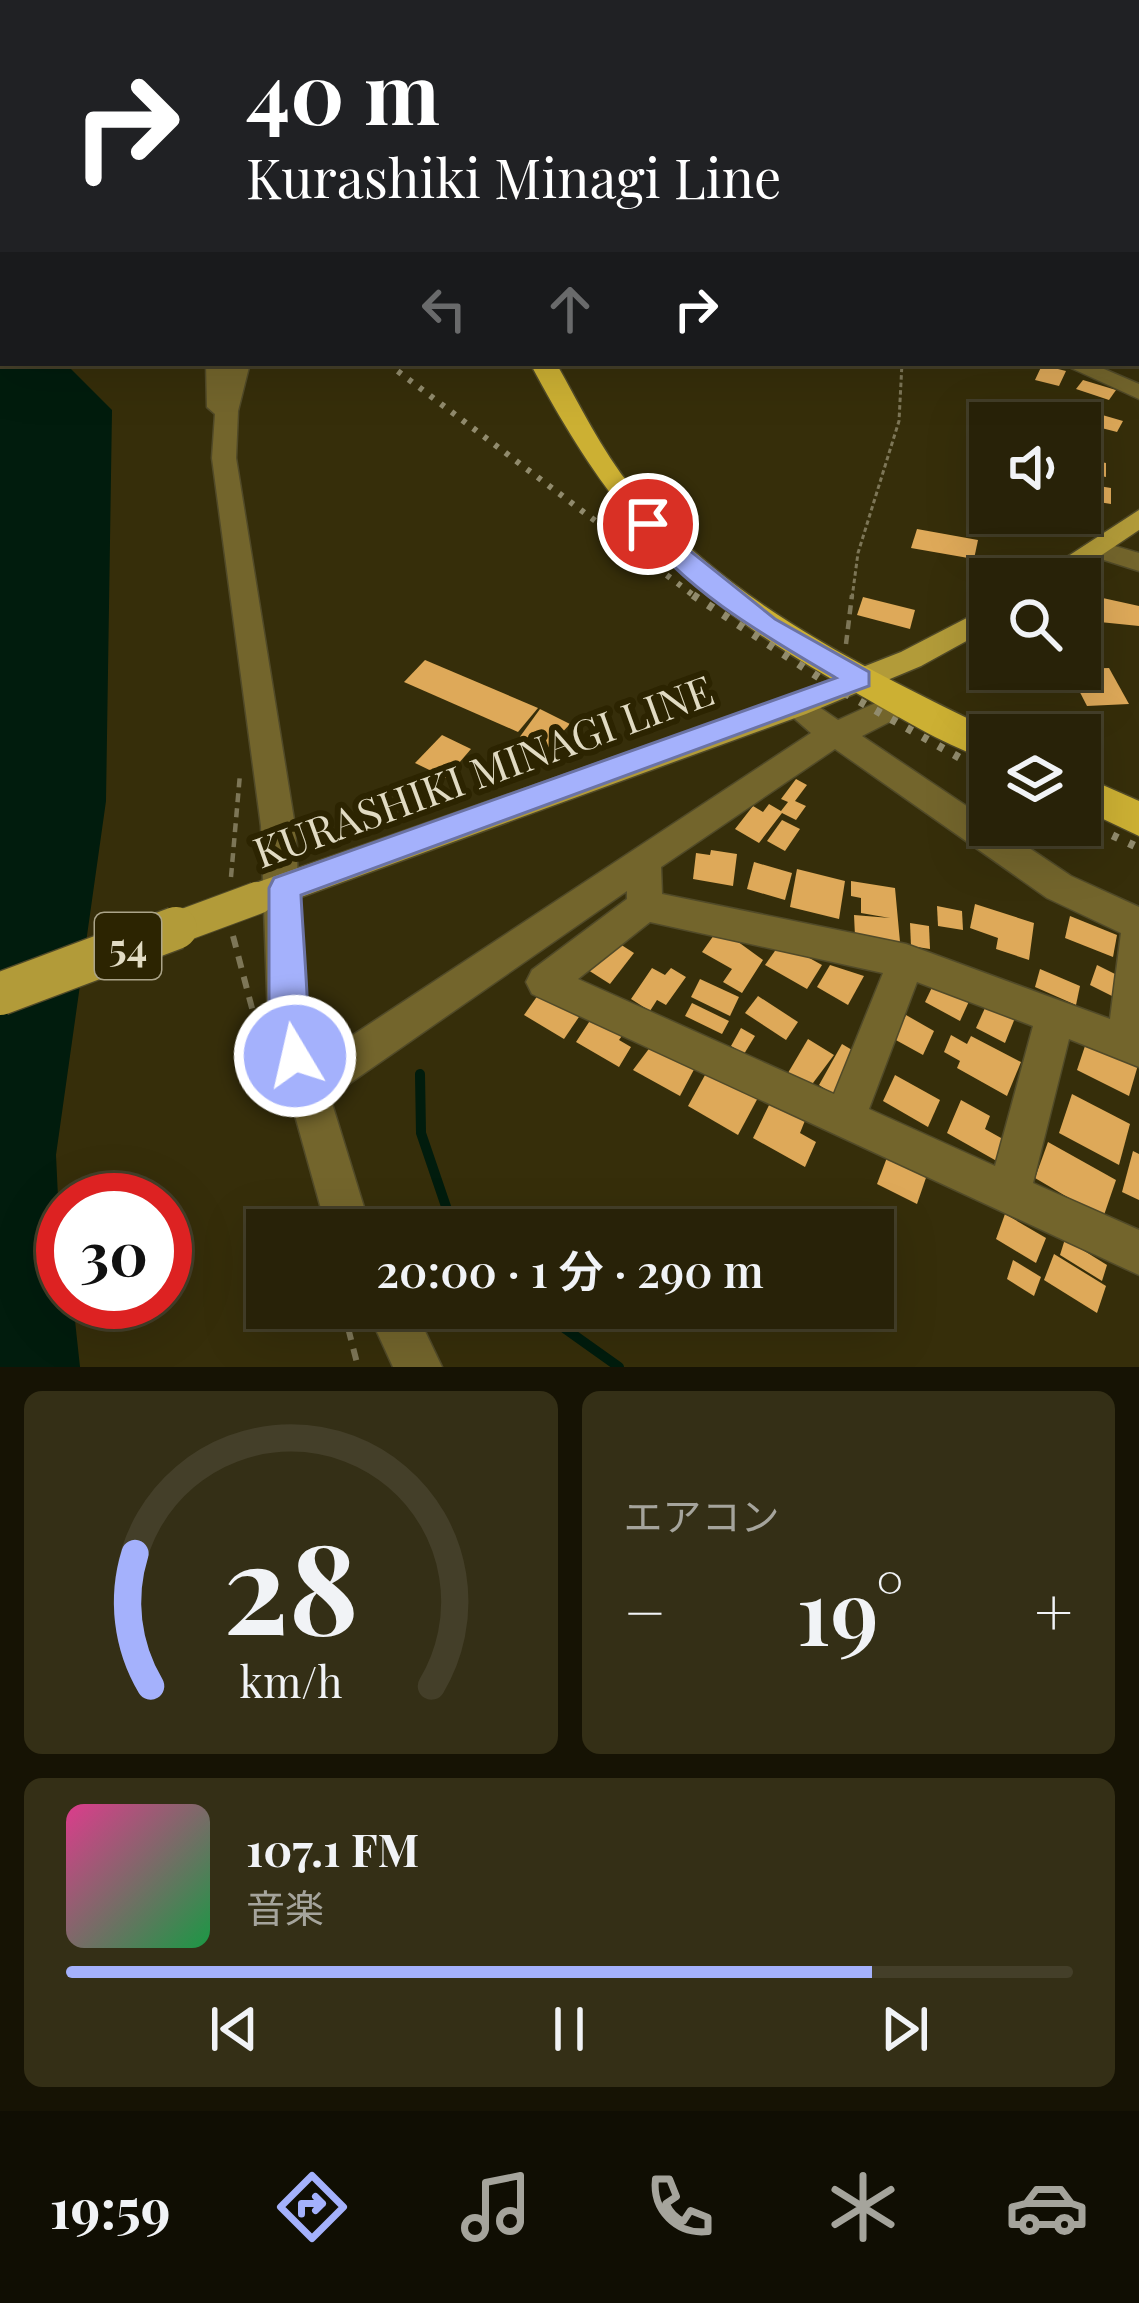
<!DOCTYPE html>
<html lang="ja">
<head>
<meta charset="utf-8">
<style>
	:root { --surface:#282208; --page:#342f16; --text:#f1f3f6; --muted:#a5a49c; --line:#443f29; --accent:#a4b1fc }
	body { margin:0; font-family:"Playfair Display","Noto Sans JP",serif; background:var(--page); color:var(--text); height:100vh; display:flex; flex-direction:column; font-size:45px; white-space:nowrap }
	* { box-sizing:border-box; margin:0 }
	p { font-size:39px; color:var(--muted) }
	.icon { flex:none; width:66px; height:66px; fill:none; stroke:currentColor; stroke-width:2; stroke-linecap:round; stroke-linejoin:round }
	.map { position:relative; height:1367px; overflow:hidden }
	.drawer { display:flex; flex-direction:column; gap:24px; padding:24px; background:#161304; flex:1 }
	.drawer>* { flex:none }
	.top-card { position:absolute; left:0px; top:0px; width:1140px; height:366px; box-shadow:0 12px 48px #0002,0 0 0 3px var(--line); background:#202124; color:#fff; overflow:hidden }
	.fabs { position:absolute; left:969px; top:402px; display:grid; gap:24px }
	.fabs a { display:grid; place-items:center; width:132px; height:132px; border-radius:0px; background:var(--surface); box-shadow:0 12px 48px #0002,0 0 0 3px var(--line); font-size:60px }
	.speed { position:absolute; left:36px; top:1173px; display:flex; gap:24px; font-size:60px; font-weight:700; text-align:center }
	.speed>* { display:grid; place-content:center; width:156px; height:156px; border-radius:50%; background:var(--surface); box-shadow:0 12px 48px #0002,0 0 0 3px var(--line); line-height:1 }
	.speed .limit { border:18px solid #d22; background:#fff; color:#111 }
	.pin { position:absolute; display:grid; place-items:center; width:102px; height:102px; color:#fff; margin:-51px; border:6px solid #fff; border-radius:50%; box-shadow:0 3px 12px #0007 }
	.me { position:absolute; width:132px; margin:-66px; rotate:351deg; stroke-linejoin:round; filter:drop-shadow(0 0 9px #0008) }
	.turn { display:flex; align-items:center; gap:42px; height:252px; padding:0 48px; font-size:54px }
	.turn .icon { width:156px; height:156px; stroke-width:2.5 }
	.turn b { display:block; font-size:84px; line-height:102px }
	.lanes { display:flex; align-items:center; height:114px; padding:0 48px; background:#0003; justify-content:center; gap:60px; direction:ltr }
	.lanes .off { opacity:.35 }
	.big { font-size:90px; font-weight:600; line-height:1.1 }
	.drawer .card { flex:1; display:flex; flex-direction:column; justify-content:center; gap:18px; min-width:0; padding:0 42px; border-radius:18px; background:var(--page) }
	.drawer .dial { align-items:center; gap:0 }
	.dial svg { height:312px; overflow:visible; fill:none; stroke:var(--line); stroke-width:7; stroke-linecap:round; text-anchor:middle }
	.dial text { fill:var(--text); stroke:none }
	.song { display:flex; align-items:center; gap:36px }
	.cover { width:144px; height:144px; border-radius:18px; background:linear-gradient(135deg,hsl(330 70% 55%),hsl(140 70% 35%)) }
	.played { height:12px; border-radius:6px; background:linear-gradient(90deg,var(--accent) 80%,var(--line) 80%) }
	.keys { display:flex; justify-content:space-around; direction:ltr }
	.heat { display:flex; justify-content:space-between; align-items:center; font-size:66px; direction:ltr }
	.drawer .tiles { flex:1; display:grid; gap:24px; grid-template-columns:1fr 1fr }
	.card:last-child { grid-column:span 2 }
	.trip { position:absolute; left:246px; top:1209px; width:648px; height:120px; border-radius:0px; background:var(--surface); box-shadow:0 12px 48px #0002,0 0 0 3px var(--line); font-weight:600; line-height:120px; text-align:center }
	.menu { display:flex; height:192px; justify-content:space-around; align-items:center; background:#100e03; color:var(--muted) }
	.menu .icon { width:84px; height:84px }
	.menu .current { color:var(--accent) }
	.menu b { font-size:54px; color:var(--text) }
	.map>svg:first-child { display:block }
	.water { fill:#011c0d }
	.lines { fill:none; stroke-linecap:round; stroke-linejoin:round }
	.stream-far1 { stroke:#011c0d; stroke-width:3 }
	.stream { stroke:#011c0d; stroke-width:10 }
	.building { fill:#dea959 }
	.minor-casing { stroke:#514a28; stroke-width:3 }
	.major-casing { stroke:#514a28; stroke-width:3 }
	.highway-casing { stroke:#514a28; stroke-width:3 }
	.path-far2 { stroke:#7d7657; stroke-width:3; stroke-dasharray:4.5 3; stroke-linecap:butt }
	.path-far1 { stroke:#7d7657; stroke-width:4.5; stroke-dasharray:9 6; stroke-linecap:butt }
	.path { stroke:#7d7657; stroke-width:6; stroke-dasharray:12 9; stroke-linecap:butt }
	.minor { fill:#73652c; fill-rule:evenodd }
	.major { fill:#b29b39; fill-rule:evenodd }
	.highway { fill:#ccb033; fill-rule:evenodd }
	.rail-far1 { stroke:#918b6d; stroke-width:6; stroke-dasharray:4.5 9; stroke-linecap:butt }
	.rail { stroke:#918b6d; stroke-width:8; stroke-dasharray:6 12; stroke-linecap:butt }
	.major-bridge-far1-casing { stroke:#514a28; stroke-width:34; stroke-linecap:butt }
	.major-bridge-casing { stroke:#514a28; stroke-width:45; stroke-linecap:butt }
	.major-bridge-far1 { stroke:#b29b39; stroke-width:32 }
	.major-bridge { stroke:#b29b39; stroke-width:42 }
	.route { fill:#a4b1fc; stroke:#6b73a4; stroke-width:3 }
	.labels { text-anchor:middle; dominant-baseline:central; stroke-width:12; stroke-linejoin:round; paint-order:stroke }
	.shield { fill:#2c2401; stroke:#aba489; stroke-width:3 }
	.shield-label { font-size:39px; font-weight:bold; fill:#e1dbc3 }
	.street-label { font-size:42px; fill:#e1dbc3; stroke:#2c2401 }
</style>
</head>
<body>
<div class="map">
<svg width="1139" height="1367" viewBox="0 0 1139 1367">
	<rect width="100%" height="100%" fill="#362e0a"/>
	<polygon class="water" points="0,310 3,363 65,363 112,410 106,801 56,1155 63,1302 73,1302 80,1367 0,1367"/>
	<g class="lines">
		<polyline class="stream-far1" points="253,3 258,0"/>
		<g class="stream">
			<polyline points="420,1074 421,1133 454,1230"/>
			<polyline points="536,1308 619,1367"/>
		</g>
	</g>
	<g class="building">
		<polygon points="1042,365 1066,371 1059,386 1035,380"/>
		<polygon points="1083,380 1116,390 1109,400 1076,389"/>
		<polygon points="1046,401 1084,411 1078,423 1039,413"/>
		<polygon points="1092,412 1123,421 1117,432 1086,424"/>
		<polygon points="1080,458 1106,463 1106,477 1080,472"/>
		<polygon points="1080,483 1111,488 1111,504 1080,499"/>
		<polygon points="917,529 978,540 974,559 911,548"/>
		<polygon points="1080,593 1139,606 1139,626 1080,620"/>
		<polygon points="863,597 915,610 910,629 857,615"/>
		<polygon points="425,660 538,708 518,732 404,682"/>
		<polygon points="1109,668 1129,704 1087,706 1068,669"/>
		<polygon points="540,709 570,724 545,751 519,738"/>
		<polygon points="442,735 471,749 446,778 415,763"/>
		<polygon points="796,779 807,785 795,801 806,806 796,820 782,813 759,843 735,829 753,806 763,812 769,804 781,811 788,802 781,799"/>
		<polygon points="782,820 800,829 785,851 767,841"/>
		<polygon points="711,850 737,854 733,886 693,879 696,853 710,855"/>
		<polygon points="754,862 792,873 785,900 747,889"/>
		<polygon points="797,869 845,881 839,919 790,907"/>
		<polygon points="851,881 895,888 900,942 855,936 854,915 890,918 861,913 861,898 851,896"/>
		<polygon points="975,904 1034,923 1029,960 996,949 998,938 970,928"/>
		<polygon points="937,906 962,911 963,930 938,926"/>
		<polygon points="1070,916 1117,935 1113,957 1065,938"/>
		<polygon points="910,923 929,926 930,949 911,946"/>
		<polygon points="719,928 763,960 742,993 723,982 732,969 702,952"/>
		<polygon points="612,939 634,953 610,984 588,970"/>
		<polygon points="777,948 793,949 822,965 807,989 765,965"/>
		<polygon points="830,965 864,976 848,1005 817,987"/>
		<polygon points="1097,965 1123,978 1116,998 1090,985"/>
		<polygon points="652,968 665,975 671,968 686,977 666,1005 657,1000 650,1011 631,999"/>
		<polygon points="1040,969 1080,986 1076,1005 1035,987"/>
		<polygon points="700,979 739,997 730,1016 691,997"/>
		<polygon points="936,979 971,997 960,1021 925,1002"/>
		<polygon points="543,988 583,1011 564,1039 524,1015"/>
		<polygon points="758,996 798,1022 786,1040 745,1013"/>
		<polygon points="989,999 1017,1013 1005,1043 976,1028"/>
		<polygon points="692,1003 729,1021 722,1034 685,1016"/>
		<polygon points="906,1015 934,1031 923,1055 894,1039"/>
		<polygon points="593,1016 624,1033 619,1040 631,1047 619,1067 576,1042"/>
		<polygon points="741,1028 755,1036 744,1054 731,1046"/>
		<polygon points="951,1035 967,1044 971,1036 1021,1062 1007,1096 957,1068 960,1061 944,1052"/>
		<polygon points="657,1038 699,1060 680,1096 633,1070"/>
		<polygon points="808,1039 834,1055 807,1091 785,1078"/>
		<polygon points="1087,1040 1138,1065 1129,1096 1077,1070"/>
		<polygon points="842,1044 862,1056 839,1098 819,1085"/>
		<polygon points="710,1066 760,1094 738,1135 688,1106"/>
		<polygon points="895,1075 940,1100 928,1127 883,1101"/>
		<polygon points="1072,1094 1130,1124 1119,1165 1059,1133"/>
		<polygon points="772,1099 806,1118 800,1133 816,1142 805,1167 753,1138"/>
		<polygon points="961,1100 990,1116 985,1129 1010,1143 1002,1164 947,1133"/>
		<polygon points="1048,1142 1116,1180 1103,1218 1035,1178"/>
		<polygon points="891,1147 930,1166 917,1204 877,1184"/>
		<polygon points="1133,1151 1139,1154 1139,1200 1122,1192"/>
		<polygon points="1005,1214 1046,1238 1036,1263 996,1239"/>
		<polygon points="1065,1239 1107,1265 1102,1281 1060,1255"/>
		<polygon points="1054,1254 1106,1286 1097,1313 1044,1280"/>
		<polygon points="1013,1260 1041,1277 1034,1296 1007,1279"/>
	</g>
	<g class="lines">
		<g class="minor-casing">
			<g id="minor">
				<polygon points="55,0 75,0 78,3 58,3"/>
				<polygon points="522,0 534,0 535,3 523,3"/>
				<polygon points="3,15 3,24 0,25 0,16"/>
				<rect x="0" y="73" width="3" height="8"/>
				<rect x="1137" y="103" width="2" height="10"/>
				<polygon points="0,109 3,110 3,120 0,119"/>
				<polygon points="0,137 3,138 3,148 0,147"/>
				<rect x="1137" y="165" width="2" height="11"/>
				<rect x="1137" y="265" width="2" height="12"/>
				<path d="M206,363H250L238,411L236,458L295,826L306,1019L318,1058L811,733L780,706L784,698H806L838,720L902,691L913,694L917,702L913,710L862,736L1071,876L1139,907V1067L1069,1039L1033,1183L1139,1230V1275L532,994L526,982L532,970L627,899V891L330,1097L371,1230H327L268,1019L261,826L212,458L215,414L207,407ZM835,749L1047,898L1121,933L1110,1019L906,944L662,894L661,867ZM650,922L883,973L834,1094L578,979ZM917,982L1033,1026L995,1166L869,1109Z"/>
				<polygon points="1060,363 1090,363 1139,384 1139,399"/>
				<polygon points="1094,540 1139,553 1139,571 1085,554 1081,548"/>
				<polygon points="366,1308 414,1308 442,1367 393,1367"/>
			</g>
		</g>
		<g class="major-casing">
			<g id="major">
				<polygon points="1139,510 1139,530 1066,579 1033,579"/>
				<polygon points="990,606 990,628 921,666 806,714 257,913 244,909 239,898 244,887 784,698 901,652"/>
			</g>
		</g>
		<g class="highway-casing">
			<g id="highway">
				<polygon points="0,124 3,125 3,137 0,136"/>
				<path d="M530,363H556C580,405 601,450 632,488C729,605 869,670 1002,735H990V760C948,747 906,721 867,699C696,605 622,536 530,363Z"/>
				<polygon points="1080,775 1139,801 1139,836 1080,808"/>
			</g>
		</g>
		<polyline class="path-far2" points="852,598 858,553 899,421 902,363"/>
		<g class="path-far1">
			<polyline points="846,644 852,595"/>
			<polyline points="231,877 240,774"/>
		</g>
		<g class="path">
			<polyline points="233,936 253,1012"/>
			<polyline points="343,1308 358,1367"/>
		</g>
		<use href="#minor" class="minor"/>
		<use href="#major" class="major"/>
		<use href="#highway" class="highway"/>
		<polyline class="rail-far1" points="387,363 697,598"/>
		<g class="rail">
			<polyline points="693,595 829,684 990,775"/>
			<polyline points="1080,820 1139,848"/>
		</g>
		<g class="major-bridge-far1-casing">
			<polyline id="major-bridge-far1" points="168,931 257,898"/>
		</g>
		<g class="major-bridge-casing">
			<polyline id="major-bridge" points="0,994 176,928"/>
		</g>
		<use href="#major-bridge-far1" class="major-bridge-far1"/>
		<use href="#major-bridge" class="major-bridge"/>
	</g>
	<path class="route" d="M648,517L775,619L869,672V686L301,895C302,922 313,1057 308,1068L295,1073L282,1068L269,1019V888L274,878L836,678C765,636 685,591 636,524Z"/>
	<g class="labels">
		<rect class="shield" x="95" y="913" width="66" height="66" rx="9"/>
		<g class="shield-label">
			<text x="128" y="946">54</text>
		</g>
		<g class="street-label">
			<text transform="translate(483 770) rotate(-20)">KURASHIKI MINAGI LINE</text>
		</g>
	</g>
</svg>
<div class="fabs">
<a><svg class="icon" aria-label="sound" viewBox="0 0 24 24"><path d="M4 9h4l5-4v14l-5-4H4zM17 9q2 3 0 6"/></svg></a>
<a><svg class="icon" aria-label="search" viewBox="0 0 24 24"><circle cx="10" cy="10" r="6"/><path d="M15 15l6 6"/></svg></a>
<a><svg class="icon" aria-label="layers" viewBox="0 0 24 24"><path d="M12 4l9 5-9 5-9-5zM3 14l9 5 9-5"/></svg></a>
</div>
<div class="speed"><div class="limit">30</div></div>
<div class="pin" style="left:648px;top:524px;background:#d93025"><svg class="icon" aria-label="arrive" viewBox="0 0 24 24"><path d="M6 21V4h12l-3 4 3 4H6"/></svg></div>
<svg class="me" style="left:295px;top:1056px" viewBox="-20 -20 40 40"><circle r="17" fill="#a4b1fc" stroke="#fff" stroke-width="3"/><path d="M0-11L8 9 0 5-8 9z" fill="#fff"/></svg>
<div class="trip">20:00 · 1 分 · 290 m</div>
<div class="top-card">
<div class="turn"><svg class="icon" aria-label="right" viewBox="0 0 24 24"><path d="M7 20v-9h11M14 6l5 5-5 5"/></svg><div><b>40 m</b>Kurashiki Minagi Line</div></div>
<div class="lanes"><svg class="icon off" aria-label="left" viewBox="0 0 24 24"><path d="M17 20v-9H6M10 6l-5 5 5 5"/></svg><svg class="icon off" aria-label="ahead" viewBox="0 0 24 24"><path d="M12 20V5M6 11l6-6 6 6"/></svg><svg class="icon" aria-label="right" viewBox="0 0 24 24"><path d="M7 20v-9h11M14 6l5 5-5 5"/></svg></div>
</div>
</div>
<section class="drawer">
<div class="tiles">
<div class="card dial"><svg viewBox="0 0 100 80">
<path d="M14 69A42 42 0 1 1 86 69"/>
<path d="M14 69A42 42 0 0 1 10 35" stroke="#a4b1fc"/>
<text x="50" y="56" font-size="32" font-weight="700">28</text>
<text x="50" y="72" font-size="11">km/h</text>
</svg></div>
<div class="card"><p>エアコン</p>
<div class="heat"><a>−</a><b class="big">19°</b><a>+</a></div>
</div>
<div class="card">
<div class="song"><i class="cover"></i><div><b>107.1 FM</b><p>音楽</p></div></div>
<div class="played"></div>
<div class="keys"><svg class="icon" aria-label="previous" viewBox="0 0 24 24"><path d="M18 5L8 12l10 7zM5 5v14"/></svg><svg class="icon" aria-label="pause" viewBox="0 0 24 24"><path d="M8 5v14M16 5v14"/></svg><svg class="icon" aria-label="next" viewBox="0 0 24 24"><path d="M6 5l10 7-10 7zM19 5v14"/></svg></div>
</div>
</div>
</section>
<nav class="menu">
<b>19:59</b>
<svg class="icon current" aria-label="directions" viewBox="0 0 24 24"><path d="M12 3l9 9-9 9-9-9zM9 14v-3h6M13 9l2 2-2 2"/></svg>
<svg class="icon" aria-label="music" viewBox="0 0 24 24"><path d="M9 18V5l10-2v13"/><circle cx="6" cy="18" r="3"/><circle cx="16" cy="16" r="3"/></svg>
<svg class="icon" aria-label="phone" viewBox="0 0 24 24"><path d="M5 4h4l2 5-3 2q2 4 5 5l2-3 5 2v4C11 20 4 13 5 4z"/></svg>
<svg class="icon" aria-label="climate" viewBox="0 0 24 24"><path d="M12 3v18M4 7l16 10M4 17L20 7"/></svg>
<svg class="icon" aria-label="car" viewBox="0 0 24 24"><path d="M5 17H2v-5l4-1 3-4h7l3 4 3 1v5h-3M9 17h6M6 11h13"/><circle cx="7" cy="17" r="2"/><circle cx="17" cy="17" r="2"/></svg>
</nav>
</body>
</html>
